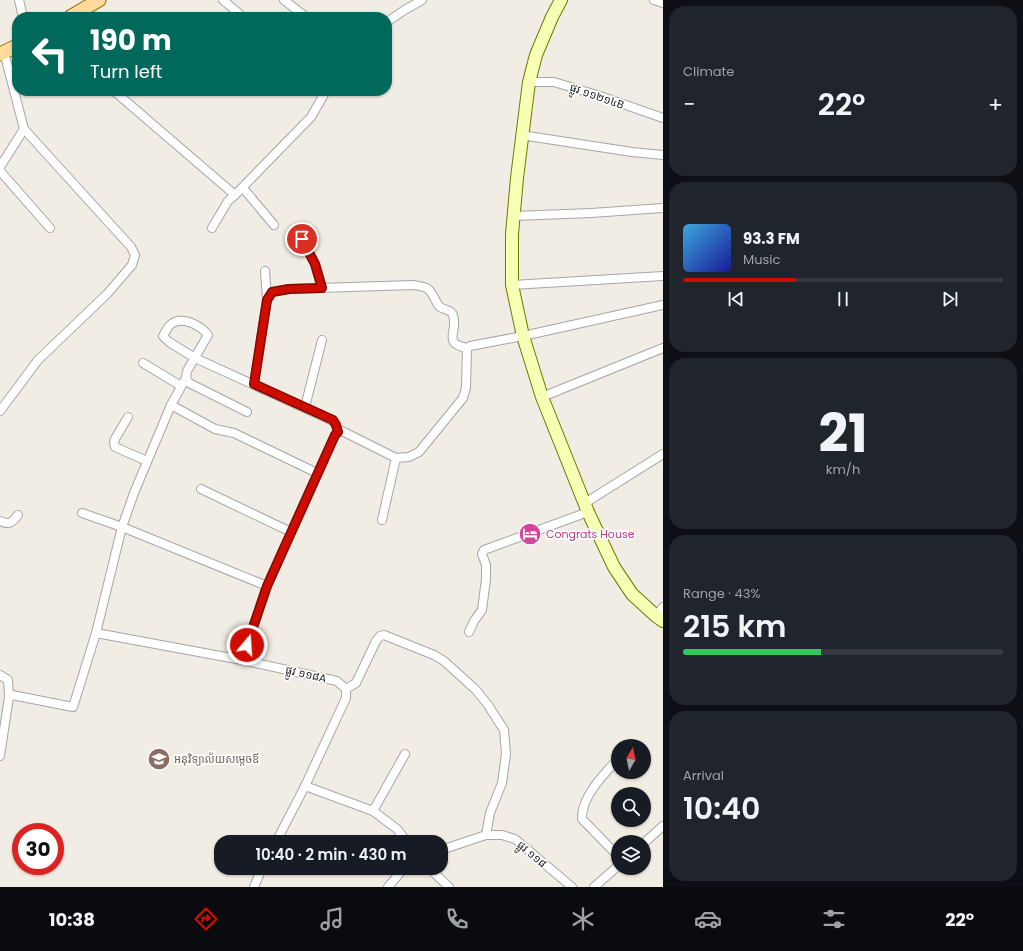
<!DOCTYPE html>
<html lang="en">
<head>
<meta charset="utf-8">
<style>
	:root { --surface:#171b24; --page:#20242c; --text:#f1f3f6; --muted:#9ea1a6; --line:#363941; --accent:#ce0d00 }
	body { margin:0; font-family:Poppins,"Noto Sans Khmer",sans-serif; background:var(--page); color:var(--text); height:100vh; display:flex; flex-direction:column; font-size:15px; white-space:nowrap }
	* { box-sizing:border-box; margin:0 }
	p { font-size:13px; color:var(--muted) }
	.icon { flex:none; width:22px; height:22px; fill:none; stroke:currentColor; stroke-width:2; stroke-linecap:round; stroke-linejoin:round }
	.map { position:relative; flex:1; overflow:hidden }
	.side { display:flex; flex-direction:column; gap:6px; padding:6px; background:#0d0f14; width:360px }
	.side>* { flex:none }
	.top-card { position:absolute; left:12px; top:12px; width:380px; height:84px; border-radius:16px; box-shadow:0 1px 3px #0004; background:#00695c; color:#fff; overflow:hidden }
	.needle { width:26px; rotate:9deg }
	.tools { position:absolute; left:611px; top:739px; display:grid; gap:8px }
	.tools a { display:grid; place-items:center; width:40px; height:40px; border-radius:50%; background:var(--surface); box-shadow:0 1px 3px #0004; font-size:20px }
	.speed { position:absolute; left:12px; top:823px; display:flex; gap:8px; font-size:20px; font-weight:700; text-align:center }
	.speed>* { display:grid; place-content:center; width:52px; height:52px; border-radius:50%; background:var(--surface); box-shadow:0 1px 3px #0004; line-height:1 }
	.speed .limit { border:6px solid #d22; background:#fff; color:#111 }
	.pin { position:absolute; display:grid; place-items:center; width:34px; height:34px; color:#fff; margin:-17px; border:2px solid #fff; border-radius:50%; box-shadow:0 1px 4px #0007 }
	.me { position:absolute; width:44px; margin:-22px; rotate:18deg; stroke-linejoin:round; filter:drop-shadow(0 0 3px #0008) }
	.turn { display:flex; align-items:center; gap:14px; height:84px; padding:0 12px; font-size:18px }
	.turn .icon { width:52px; height:52px; stroke-width:2.5 }
	.turn b { display:block; font-size:28px; line-height:34px }
	.big { font-size:30px; font-weight:600; line-height:1.1 }
	.side .card { flex:1; display:flex; flex-direction:column; justify-content:center; gap:6px; min-width:0; padding:0 14px; border-radius:16px; background:var(--page) }
	.side .dial { align-items:center; gap:0 }
	.dial b { font-size:52px; line-height:1 }
	.song { display:flex; align-items:center; gap:12px }
	.cover { width:48px; height:48px; border-radius:6px; background:linear-gradient(135deg,hsl(200 70% 55%),hsl(240 70% 35%)) }
	.played { height:4px; border-radius:2px; background:linear-gradient(90deg,var(--accent) 35%,var(--line) 35%) }
	.keys { display:flex; justify-content:space-around; direction:ltr }
	.heat { display:flex; justify-content:space-between; align-items:center; font-size:22px; direction:ltr }
	.charge { height:6px; border-radius:3px; background:linear-gradient(90deg,#34c759 43%,var(--line) 0) }
	.trip { position:absolute; left:214px; top:835px; width:234px; height:40px; border-radius:16px; background:var(--surface); box-shadow:0 1px 3px #0004; font-weight:600; line-height:40px; text-align:center }
	.tab-bar { display:flex; height:64px; justify-content:space-around; align-items:center; background:#090b0e; color:var(--muted) }
	.tab-bar .icon { width:28px; height:28px }
	.tab-bar .active { color:var(--accent) }
	.tab-bar b { font-size:18px; color:var(--text) }
	main { display:flex; flex:1; min-height:0 }
	.map>svg:first-child { display:block }
	.lines { fill:none; stroke-linecap:round; stroke-linejoin:round }
	.minor-casing { stroke:#a6a6a6; stroke-width:10 }
	.secondary-casing { stroke:#677c00; stroke-width:14 }
	.primary-casing { stroke:#9a7000; stroke-width:15 }
	.minor { stroke:#fff; stroke-width:8 }
	.secondary { stroke:#f6ffb4; stroke-width:12 }
	.primary { stroke:#ffda9b; stroke-width:13 }
	.route-casing { stroke:#860800; stroke-width:10 }
	.route { stroke:#ce0d00; stroke-width:7 }
	.labels { text-anchor:middle; dominant-baseline:central; stroke-width:3.5; stroke-linejoin:round; paint-order:stroke }
	.street-label { font-size:11px; fill:#1f1f1f; stroke:#fff }
	.hotel-label { font-size:11px; fill:#b23c85; stroke:#fff; text-anchor:start }
	.education-label { font-size:11px; fill:#785e54; stroke:#fff; text-anchor:start }
</style>
</head>
<body>
<main>
<div class="map">
<svg width="663" height="887" viewBox="0 0 663 887">
	<rect width="100%" height="100%" fill="#f1ede4"/>
	<g class="lines">
		<g class="minor-casing">
			<g id="minor">
				<polyline points="19,0 23,17"/>
				<polyline points="223,0 243,17"/>
				<polyline points="284,0 306,17"/>
				<polyline points="654,0 663,3"/>
				<polyline points="387,22 403,11 422,0"/>
				<polyline points="529,82 554,82 600,96 663,118"/>
				<polyline points="114,91 235,195 311,117 326,91"/>
				<polyline points="521,135 632,152 663,155"/>
				<polyline points="0,167 24,129"/>
				<polyline points="0,171 50,228"/>
				<polyline points="243,188 274,225"/>
				<polyline points="514,216 591,213 663,208"/>
				<polyline points="212,228 228,201 235,195"/>
				<polyline points="302,239 315,264 322,288"/>
				<polyline points="512,285 663,276"/>
				<path d="M267,300L272,292L289,289L413,285C418,286 424,286 428,289C434,294 435,302 440,307C444,310 451,309 453,315C459,331 441,343 467,348L470,346L523,336L663,305"/>
				<polyline points="143,363 181,386"/>
				<polyline points="254,384 267,300 265,271"/>
				<polyline points="542,397 663,348"/>
				<polyline points="171,405 215,429 234,433 317,473"/>
				<polyline points="305,407 322,340"/>
				<polyline points="0,411 38,360 107,294 132,265 135,255 131,247 24,129 4,52"/>
				<path d="M247,412L189,383L186,378L187,371L208,335C200,325 182,315 170,325C167,328 165,333 163,336L169,342L195,358L333,421L336,425L338,432"/>
				<polyline points="128,417 115,439 114,443 115,447 147,461"/>
				<polyline points="338,432 342,431 396,458 409,457 419,452 463,398 466,388 467,348"/>
				<polyline points="201,489 291,532"/>
				<polyline points="585,503 663,454"/>
				<polyline points="82,513 122,527 267,586"/>
				<polyline points="382,520 396,458"/>
				<path d="M0,521C9,525 12,523 18,515"/>
				<polyline points="656,616 663,607"/>
				<polyline points="469,632 474,621 482,610 486,579 486,565 482,554 484,550 588,512"/>
				<polyline points="96,633 242,660 337,681 346,689 346,698 305,786 276,842"/>
				<polyline points="242,660 267,586 335,435 338,432"/>
				<polyline points="0,675 8,680 9,697 0,756"/>
				<polyline points="346,689 356,683 376,641 380,636 384,635 434,655 444,661 476,690 488,705 504,730 506,754 502,783 490,813 486,835"/>
				<polyline points="9,697 12,695 73,707 96,633 122,527 134,493 171,405 186,378"/>
				<path d="M618,759C604,774 581,797 582,819L618,856"/>
				<polyline points="305,786 373,811 397,829 407,842"/>
				<polyline points="373,811 405,754"/>
				<polyline points="644,843 663,826"/>
				<polyline points="441,850 486,835 502,835 515,839 572,887"/>
				<polyline points="429,868 449,887"/>
				<polyline points="254,887 262,868"/>
				<polyline points="388,887 404,868"/>
				<polyline points="594,887 618,866"/>
			</g>
		</g>
		<g class="secondary-casing">
			<polyline id="secondary" points="561,0 552,17 536,55 529,82 517,178 512,234 512,285 523,336 542,397 588,512 614,567 632,594 656,616 663,621"/>
		</g>
		<g class="primary-casing">
			<g id="primary">
				<polyline points="70,17 99,0"/>
				<polyline points="0,54 17,46"/>
			</g>
		</g>
		<use href="#minor" class="minor"/>
		<use href="#secondary" class="secondary"/>
		<use href="#primary" class="primary"/>
	</g>
	<g class="lines">
		<g class="route-casing">
			<polyline id="route" points="247,645 267,586 335,435 338,432 336,425 333,420 254,384 267,300 272,292 289,289 322,288 315,264 302,239"/>
		</g>
		<use href="#route" class="route"/>
	</g>
	<defs>
		<g id="hotel-disc" transform="scale(1.15)"><circle r="9.5" fill="#d1479c" stroke="#fff"/><path d="M-6-4.5h1.5V1H6V5H4.5V3h-9V5H-6ZM-4 0a1.8 1.8 0 1 1 3.6 0ZM.5 0V-2.5h3Q6-2.5 6 0Z" fill="#fff"/></g>
		<g id="school-disc" transform="scale(1.15)"><circle r="9.5" fill="#8d6e63" stroke="#fff"/><path d="M0-5L7-2L0 1L-7-2ZM-4 1L0 2.5L4 1V4Q0 6-4 4Z" fill="#fff"/></g>
	</defs>
	<g fill-rule="evenodd">
		<use href="#hotel-disc" x="530" y="534"/>
		<use href="#school-disc" x="159" y="759"/>
	</g>
	<g class="labels">
		<g class="street-label">
			<text transform="translate(597 96) rotate(19)">ផ្លូវ ១១២១៤B</text>
			<text transform="translate(306 674) rotate(13)">ផ្លូវ ១១៨A</text>
			<text transform="translate(532 854) rotate(40)">ផ្លូវ ១១៨</text>
		</g>
		<g class="hotel-label">
			<text x="546" y="534">Congrats House</text>
		</g>
		<g class="education-label">
			<text x="174" y="759">អនុវិទ្យាល័យសម្តេចឪ</text>
		</g>
	</g>
</svg>
<div class="tools">
<a><svg class="needle" viewBox="-14 -14 28 28"><path d="M0-13l5 13h-10z" fill="#e53935"/><path d="M0 13l5-13h-10z" fill="#9ea1a6"/></svg></a>
<a><svg class="icon" aria-label="search" viewBox="0 0 24 24"><circle cx="10" cy="10" r="6"/><path d="M15 15l6 6"/></svg></a>
<a><svg class="icon" aria-label="layers" viewBox="0 0 24 24"><path d="M12 4l9 5-9 5-9-5zM3 14l9 5 9-5"/></svg></a>
</div>
<div class="speed"><div class="limit">30</div></div>
<div class="pin" style="left:302px;top:239px;background:#d93025"><svg class="icon" aria-label="arrive" viewBox="0 0 24 24"><path d="M6 21V4h12l-3 4 3 4H6"/></svg></div>
<svg class="me" style="left:247px;top:645px" viewBox="-20 -20 40 40"><circle r="17" fill="#ce0d00" stroke="#fff" stroke-width="3"/><path d="M0-11L8 9 0 5-8 9z" fill="#fff"/></svg>
<div class="trip">10:40 · 2 min · 430 m</div>
<div class="top-card">
<div class="turn"><svg class="icon" aria-label="left" viewBox="0 0 24 24"><path d="M17 20v-9H6M10 6l-5 5 5 5"/></svg><div><b>190 m</b>Turn left</div></div>
</div>
</div>
<section class="side">
<div class="card"><p>Climate</p>
<div class="heat"><a>−</a><b class="big">22°</b><a>+</a></div>
</div>
<div class="card">
<div class="song"><i class="cover"></i><div><b>93.3 FM</b><p>Music</p></div></div>
<div class="played"></div>
<div class="keys"><svg class="icon" aria-label="previous" viewBox="0 0 24 24"><path d="M18 5L8 12l10 7zM5 5v14"/></svg><svg class="icon" aria-label="pause" viewBox="0 0 24 24"><path d="M8 5v14M16 5v14"/></svg><svg class="icon" aria-label="next" viewBox="0 0 24 24"><path d="M6 5l10 7-10 7zM19 5v14"/></svg></div>
</div>
<div class="card dial"><b>21</b><p>km/h</p></div>
<div class="card"><p>Range · 43%</p><b class="big">215 km</b><div class="charge"></div></div>
<div class="card"><p>Arrival</p><b class="big">10:40</b></div>
</section>
</main>
<nav class="tab-bar">
<b>10:38</b>
<svg class="icon active" aria-label="directions" viewBox="0 0 24 24"><path d="M12 3l9 9-9 9-9-9zM9 14v-3h6M13 9l2 2-2 2"/></svg>
<svg class="icon" aria-label="music" viewBox="0 0 24 24"><path d="M9 18V5l10-2v13"/><circle cx="6" cy="18" r="3"/><circle cx="16" cy="16" r="3"/></svg>
<svg class="icon" aria-label="phone" viewBox="0 0 24 24"><path d="M5 4h4l2 5-3 2q2 4 5 5l2-3 5 2v4C11 20 4 13 5 4z"/></svg>
<svg class="icon" aria-label="climate" viewBox="0 0 24 24"><path d="M12 3v18M4 7l16 10M4 17L20 7"/></svg>
<svg class="icon" aria-label="car" viewBox="0 0 24 24"><path d="M5 17H2v-5l4-1 3-4h7l3 4 3 1v5h-3M9 17h6M6 11h13"/><circle cx="7" cy="17" r="2"/><circle cx="17" cy="17" r="2"/></svg>
<svg class="icon" aria-label="filters" viewBox="0 0 24 24"><path d="M4 7h16M4 17h16"/><circle cx="9" cy="7" r="2"/><circle cx="15" cy="17" r="2"/></svg>
<b>22°</b>
</nav>
</body>
</html>
